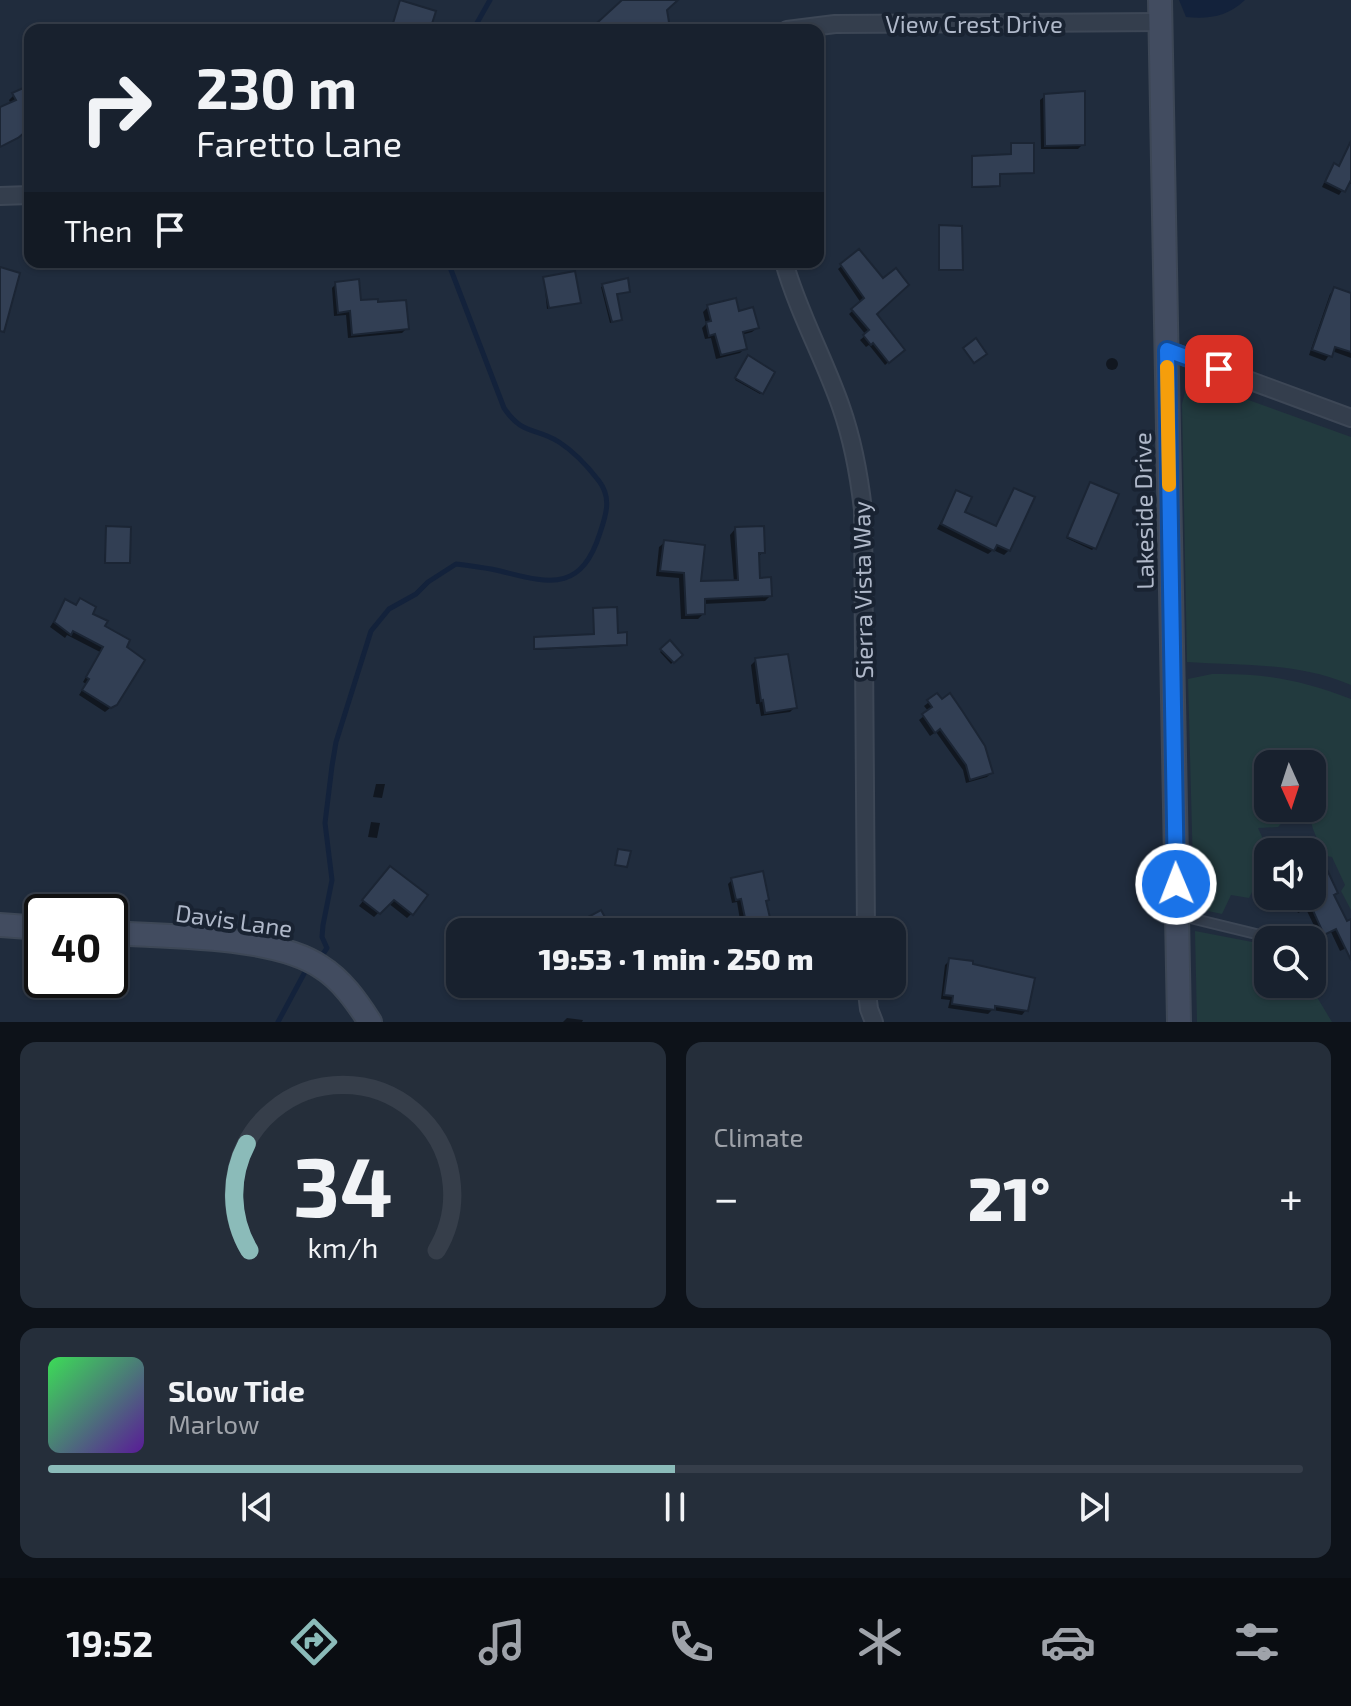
<!DOCTYPE html>
<html lang="en">
<head>
<meta charset="utf-8">
<style>
	:root { --surface:#18212e; --page:#252e3a; --text:#f1f3f6; --muted:#9fa3aa; --line:#363e4a; --accent:#8bbbb9 }
	body { margin:0; font-family:"Exo 2",sans-serif; background:var(--page); color:var(--text); height:100vh; display:flex; flex-direction:column; font-size:30px; white-space:nowrap }
	* { box-sizing:border-box; margin:0 }
	p { font-size:26px; color:var(--muted) }
	.icon { flex:none; width:44px; height:44px; fill:none; stroke:currentColor; stroke-width:2; stroke-linecap:round; stroke-linejoin:round }
	.map { position:relative; height:1022px; overflow:hidden }
	.drawer { display:flex; flex-direction:column; gap:20px; padding:20px; background:#0d1219; flex:1 }
	.drawer>* { flex:none }
	.guide { position:absolute; left:24px; top:24px; width:800px; height:244px; border-radius:16px; box-shadow:0 2px 6px #0004,0 0 0 2px var(--line); background:#18212e; color:var(--text); overflow:hidden }
	.needle { width:52px; rotate:177deg }
	.controls { position:absolute; left:1254px; top:750px; display:grid; gap:16px }
	.controls a { display:grid; place-items:center; width:72px; height:72px; border-radius:16px; background:var(--surface); box-shadow:0 2px 6px #0004,0 0 0 2px var(--line); font-size:40px }
	.speed { position:absolute; left:24px; top:894px; display:flex; gap:16px; font-size:40px; font-weight:700; text-align:center }
	.speed>* { display:grid; place-content:center; width:104px; height:104px; border-radius:50%; background:var(--surface); box-shadow:0 2px 6px #0004,0 0 0 2px var(--line); line-height:1 }
	.speed .limit { border:4px solid #111; border-radius:12px; background:#fff; color:#111 }
	.pin { position:absolute; display:grid; place-items:center; width:68px; height:68px; color:#fff; margin:-34px; border-radius:16px; box-shadow:0 4px 12px #0006 }
	.me { position:absolute; width:88px; margin:-44px; rotate:359deg; stroke-linejoin:round; filter:drop-shadow(0 0 6px #0008) }
	.turn { display:flex; align-items:center; gap:28px; height:168px; padding:0 40px; font-size:36px }
	.turn .icon { width:104px; height:104px; stroke-width:2.5 }
	.turn b { display:block; font-size:56px; line-height:68px }
	.then { display:flex; align-items:center; height:76px; padding:0 40px; background:#0003; gap:16px; font-size:30px }
	.big { font-size:60px; font-weight:800; line-height:1.1 }
	.drawer .card { flex:1; display:flex; flex-direction:column; justify-content:center; gap:12px; min-width:0; padding:0 28px; border-radius:16px; background:var(--page) }
	.drawer .dial { align-items:center; gap:0 }
	.dial svg { height:208px; overflow:visible; fill:none; stroke:var(--line); stroke-width:7; stroke-linecap:round; text-anchor:middle }
	.dial text { fill:var(--text); stroke:none }
	.song { display:flex; align-items:center; gap:24px }
	.cover { width:96px; height:96px; border-radius:12px; background:linear-gradient(135deg,hsl(130 70% 55%),hsl(270 70% 35%)) }
	.played { height:8px; border-radius:4px; background:linear-gradient(90deg,var(--accent) 50%,var(--line) 50%) }
	.keys { display:flex; justify-content:space-around; direction:ltr }
	.heat { display:flex; justify-content:space-between; align-items:center; font-size:44px; direction:ltr }
	.drawer .tiles { flex:1; display:grid; gap:20px; grid-template-columns:1fr 1fr }
	.card:last-child { grid-column:span 2 }
	.trip { position:absolute; left:446px; top:918px; width:460px; height:80px; border-radius:16px; background:var(--surface); box-shadow:0 2px 6px #0004,0 0 0 2px var(--line); font-weight:800; line-height:80px; text-align:center }
	.dock { display:flex; height:128px; justify-content:space-around; align-items:center; background:#0a0d12; color:var(--muted) }
	.dock .icon { width:56px; height:56px }
	.dock .on { color:var(--accent) }
	.dock b { font-size:36px; color:var(--text) }
	.map>svg:first-child { display:block }
	.green { fill:#223a3e; fill-rule:evenodd }
	.water { fill:#13223b }
	.shadow { fill:#0007 }
	.lines { fill:none; stroke-linecap:round; stroke-linejoin:round }
	.stream { stroke:#13223b; stroke-width:5 }
	.building { fill:#323f54; stroke:#1b2534; stroke-width:2 }
	.lane-casing { stroke:#3d4756; stroke-width:12 }
	.street-casing { stroke:#3d4756; stroke-width:20 }
	.secondary-casing { stroke:#3d4756; stroke-width:26 }
	.lane { stroke:#343e4d; stroke-width:8 }
	.street { stroke:#343e4d; stroke-width:16 }
	.secondary { stroke:#424c60; stroke-width:22 }
	.route-casing { stroke:#114b97; stroke-width:20 }
	.route { stroke:#1a73e8; stroke-width:14 }
	.slow { stroke:#f59e0b; stroke-width:14 }
	.labels { text-anchor:middle; dominant-baseline:central; stroke-width:8; stroke-linejoin:round; paint-order:stroke }
	.street-label { font-size:24px; fill:#afb8c9; stroke:#192332 }
</style>
</head>
<body>
<div class="map">
<svg width="1351" height="1022" viewBox="0 0 1351 1022">
	<rect width="100%" height="100%" fill="#202c3d"/>
	<g class="green">
		<path d="M1199,382L1351,437V685C1297,662 1244,666 1187,662L1182,404L1185,392L1191,384Z"/>
		<path d="M1212,674C1265,673 1302,680 1351,699V910L1341,891L1345,885L1332,857L1327,856C1318,841 1310,828 1310,811L1292,812L1278,827L1258,828L1269,852L1268,882L1255,886L1249,898L1231,895L1222,914L1194,908L1188,679ZM1268,764H1312V808H1268Z"/>
		<polygon points="1195,931 1268,945 1268,984 1309,984 1332,1022 1197,1022"/>
	</g>
	<path class="water" d="M1179,0H1245C1227,17 1209,19 1186,17Z"/>
	<g class="shadow">
		<polygon points="624,0 672,0 665,9 660,30 597,30 595,28"/>
		<polygon points="30,72 30,130 0,147 0,110 11,104 9,100 14,95 27,89 22,78"/>
		<polygon points="1045,96 1083,144 1078,149 1041,149 1040,100"/>
		<polygon points="1351,140 1351,184 1348,182 1339,195 1322,187 1330,170 1334,166 1338,167"/>
		<polygon points="1012,145 1032,172 998,174 997,187 971,188 971,160 1010,156"/>
		<polygon points="940,227 961,269 960,271 938,271"/>
		<polygon points="859,251 874,314 899,353 885,365 869,345 866,347 860,340 866,335 849,314 861,303 838,269"/>
		<polygon points="544,279 578,302 547,309"/>
		<polygon points="336,284 359,303 407,328 402,333 348,338 346,315 334,316 332,288"/>
		<polygon points="603,286 628,291 615,295 618,321 610,323 601,287"/>
		<polygon points="1335,289 1351,295 1351,358 1332,351 1325,361 1309,355 1330,294"/>
		<polygon points="708,307 738,313 757,328 752,332 741,335 745,348 740,353 716,359 711,338 705,339 702,328 706,324 703,312"/>
		<circle cx="1112" cy="364" r="6"/>
		<polygon points="747,359 762,392 760,394 735,380"/>
		<polygon points="1089,486 1094,548 1092,550 1066,538"/>
		<polygon points="1014,490 1009,550 1004,555 993,550 988,554 937,529 957,493 962,513 995,528"/>
		<polygon points="107,528 128,562 127,564 104,564"/>
		<polygon points="735,529 763,552 758,557 758,580 770,596 765,601 703,604 703,614 698,619 681,619 679,578 656,576 659,547 665,542 699,583 734,582 730,535"/>
		<polygon points="66,602 90,614 103,627 115,704 105,712 79,695 86,684 83,682 100,652 67,635 65,638 50,627"/>
		<polygon points="594,610 625,644 623,646 533,650 534,639 593,636"/>
		<polygon points="669,643 680,655 671,664 660,652"/>
		<polygon points="756,660 795,707 790,712 761,716 759,704 756,704 751,665"/>
		<polygon points="937,696 991,773 987,777 966,783 963,770 936,732 930,736 919,720 929,712 924,706"/>
		<polygon points="376,784 385,784 382,798 373,797"/>
		<polygon points="371,822 380,823 377,838 368,837"/>
		<polygon points="1307,840 1346,924 1351,924 1351,946 1340,951 1331,932 1320,938 1306,909 1298,913 1290,896 1312,896 1312,852 1282,852"/>
		<polygon points="386,873 412,913 407,918 388,903 374,917 359,906"/>
		<polygon points="732,880 764,903 768,922 764,926 765,932 742,932 737,902 732,903 728,884"/>
		<polygon points="950,960 1026,1010 1022,1015 992,1010 988,1014 948,1008 950,1000 941,999 945,965"/>
		<polygon points="567,1018 583,1020 582,1022 563,1022"/>
	</g>
	<g class="lines">
		<g class="stream">
			<polyline points="473,30 490,0"/>
			<path d="M323,954L327,948L322,937L323,925L332,880L325,823L332,766L336,742L371,631L389,609L416,594L428,582L456,564C472,566 489,568 504,572C554,585 582,589 600,533C606,515 612,498 599,481C589,468 573,451 559,442C535,427 523,436 504,408L448,262"/>
			<polyline points="278,1022 306,970"/>
		</g>
	</g>
	<g class="building">
		<polygon points="400,0 436,11 430,30 391,30"/>
		<polygon points="622,0 678,0 667,10 669,22 662,30 605,30 598,22"/>
		<polygon points="30,85 30,128 18,138 0,147 0,107 16,100 12,93"/>
		<polygon points="1085,91 1085,145 1045,146 1044,94"/>
		<polygon points="1351,141 1351,180 1345,192 1325,182 1334,163 1339,166"/>
		<polygon points="1011,143 1034,143 1034,173 1000,174 1000,186 972,187 972,156 1011,154"/>
		<polygon points="939,225 962,226 963,270 939,270"/>
		<polygon points="859,249 883,278 896,268 909,285 877,314 905,350 889,363 873,343 871,345 863,335 869,330 851,309 864,298 840,264"/>
		<polygon points="0,267 20,273 4,332 0,331"/>
		<polygon points="575,271 581,303 549,308 543,277"/>
		<polygon points="628,278 630,292 617,294 622,320 612,322 602,284"/>
		<polygon points="359,279 361,300 378,299 378,302 406,300 409,329 352,335 350,311 338,313 335,282"/>
		<polygon points="1334,287 1351,293 1351,352 1335,347 1332,357 1312,350"/>
		<polygon points="736,298 739,311 753,307 759,328 743,332 747,349 721,355 715,334 709,336 706,322 711,321 707,305"/>
		<polygon points="976,338 987,354 974,363 963,348"/>
		<polygon points="748,355 775,372 763,394 735,378"/>
		<polygon points="1090,482 1119,494 1096,549 1067,537"/>
		<polygon points="1014,488 1035,497 1010,551 997,545 994,551 941,524 956,490 972,497 965,512 996,526"/>
		<polygon points="106,526 131,527 130,563 105,563"/>
		<polygon points="764,526 765,553 759,553 760,578 771,577 772,596 705,599 705,614 686,615 684,573 660,571 664,540 705,545 701,581 738,580 735,527"/>
		<polygon points="80,598 96,607 93,614 108,621 105,626 130,640 127,647 145,660 117,705 111,708 82,690 89,679 86,677 103,647 73,631 71,635 54,622 65,599 76,605"/>
		<polygon points="617,607 618,633 627,632 627,645 534,649 534,637 594,634 593,608"/>
		<polygon points="670,640 683,655 674,663 660,649"/>
		<polygon points="788,654 797,708 765,713 763,700 761,701 755,658"/>
		<polygon points="937,693 942,699 950,693 963,712 985,746 993,773 970,780 966,765 940,729 935,733 922,714 932,707 927,700"/>
		<polygon points="1308,837 1315,852 1276,852"/>
		<polygon points="618,849 631,851 627,867 615,865"/>
		<polygon points="1322,859 1338,893 1334,895 1347,921 1351,919 1351,960 1336,929 1324,935 1311,906 1303,910 1296,896 1312,896 1312,864"/>
		<polygon points="390,866 428,895 413,915 394,900 380,914 362,900"/>
		<polygon points="763,871 769,900 766,901 771,922 765,924 767,932 748,932 741,899 736,900 731,878"/>
		<polygon points="601,910 613,932 584,932 579,922"/>
		<polygon points="949,958 973,961 973,964 1035,978 1028,1011 995,1006 995,1010 952,1004 953,996 944,995"/>
	</g>
	<g class="lines">
		<g class="lane-casing">
			<polyline id="lane" points="1178,915 1281,940"/>
		</g>
		<g class="street-casing">
			<g id="street">
				<polyline points="787,30 835,24 1161,22"/>
				<polyline points="0,196 30,195"/>
				<path d="M784,262C798,312 824,358 841,407C853,441 859,474 863,510L866,932"/>
				<polyline points="1167,350 1351,418"/>
				<polyline points="866,984 869,1009 874,1022"/>
			</g>
		</g>
		<g class="secondary-casing">
			<g id="secondary">
				<polyline points="1160,0 1179,1022"/>
				<polyline points="0,925 42,928"/>
				<path d="M110,933C169,937 274,935 321,967C342,980 357,1002 370,1022"/>
			</g>
		</g>
		<use href="#lane" class="lane"/>
		<use href="#street" class="street"/>
		<use href="#secondary" class="secondary"/>
	</g>
	<g class="lines">
		<g class="route-casing">
			<polyline id="route" points="1176,884 1167,350 1219,369"/>
		</g>
		<use href="#route" class="route"/>
		<polyline class="slow" points="1167,367 1169,485"/>
	</g>
	<g class="labels">
		<g class="street-label">
			<text x="974" y="23">View Crest Drive</text>
			<text transform="translate(1143 511) rotate(-91)">Lakeside Drive</text>
			<text transform="translate(862 590) rotate(-91)">Sierra Vista Way</text>
			<text transform="translate(234 920) rotate(8)">Davis Lane</text>
		</g>
	</g>
</svg>
<div class="controls">
<a><svg class="needle" viewBox="-14 -14 28 28"><path d="M0-13l5 13h-10z" fill="#e53935"/><path d="M0 13l5-13h-10z" fill="#9fa3aa"/></svg></a>
<a><svg class="icon" aria-label="sound" viewBox="0 0 24 24"><path d="M4 9h4l5-4v14l-5-4H4zM17 9q2 3 0 6"/></svg></a>
<a><svg class="icon" aria-label="search" viewBox="0 0 24 24"><circle cx="10" cy="10" r="6"/><path d="M15 15l6 6"/></svg></a>
</div>
<div class="speed"><div class="limit">40</div></div>
<div class="pin" style="left:1219px;top:369px;background:#d93025"><svg class="icon" aria-label="arrive" viewBox="0 0 24 24"><path d="M6 21V4h12l-3 4 3 4H6"/></svg></div>
<svg class="me" style="left:1176px;top:884px" viewBox="-20 -20 40 40"><circle r="17" fill="#1a73e8" stroke="#fff" stroke-width="3"/><path d="M0-11L8 9 0 5-8 9z" fill="#fff"/></svg>
<div class="trip">19:53 · 1 min · 250 m</div>
<div class="guide">
<div class="turn"><svg class="icon" aria-label="right" viewBox="0 0 24 24"><path d="M7 20v-9h11M14 6l5 5-5 5"/></svg><div><b>230 m</b>Faretto Lane</div></div>
<div class="then">Then<svg class="icon" aria-label="arrive" viewBox="0 0 24 24"><path d="M6 21V4h12l-3 4 3 4H6"/></svg></div>
</div>
</div>
<section class="drawer">
<div class="tiles">
<div class="card dial"><svg viewBox="0 0 100 80">
<path d="M14 69A42 42 0 1 1 86 69"/>
<path d="M14 69A42 42 0 0 1 13 28" stroke="#8bbbb9"/>
<text x="50" y="56" font-size="32" font-weight="700">34</text>
<text x="50" y="72" font-size="11">km/h</text>
</svg></div>
<div class="card"><p>Climate</p>
<div class="heat"><a>−</a><b class="big">21°</b><a>+</a></div>
</div>
<div class="card">
<div class="song"><i class="cover"></i><div><b>Slow Tide</b><p>Marlow</p></div></div>
<div class="played"></div>
<div class="keys"><svg class="icon" aria-label="previous" viewBox="0 0 24 24"><path d="M18 5L8 12l10 7zM5 5v14"/></svg><svg class="icon" aria-label="pause" viewBox="0 0 24 24"><path d="M8 5v14M16 5v14"/></svg><svg class="icon" aria-label="next" viewBox="0 0 24 24"><path d="M6 5l10 7-10 7zM19 5v14"/></svg></div>
</div>
</div>
</section>
<nav class="dock">
<b>19:52</b>
<svg class="icon on" aria-label="directions" viewBox="0 0 24 24"><path d="M12 3l9 9-9 9-9-9zM9 14v-3h6M13 9l2 2-2 2"/></svg>
<svg class="icon" aria-label="music" viewBox="0 0 24 24"><path d="M9 18V5l10-2v13"/><circle cx="6" cy="18" r="3"/><circle cx="16" cy="16" r="3"/></svg>
<svg class="icon" aria-label="phone" viewBox="0 0 24 24"><path d="M5 4h4l2 5-3 2q2 4 5 5l2-3 5 2v4C11 20 4 13 5 4z"/></svg>
<svg class="icon" aria-label="climate" viewBox="0 0 24 24"><path d="M12 3v18M4 7l16 10M4 17L20 7"/></svg>
<svg class="icon" aria-label="car" viewBox="0 0 24 24"><path d="M5 17H2v-5l4-1 3-4h7l3 4 3 1v5h-3M9 17h6M6 11h13"/><circle cx="7" cy="17" r="2"/><circle cx="17" cy="17" r="2"/></svg>
<svg class="icon" aria-label="filters" viewBox="0 0 24 24"><path d="M4 7h16M4 17h16"/><circle cx="9" cy="7" r="2"/><circle cx="15" cy="17" r="2"/></svg>
</nav>
</body>
</html>
